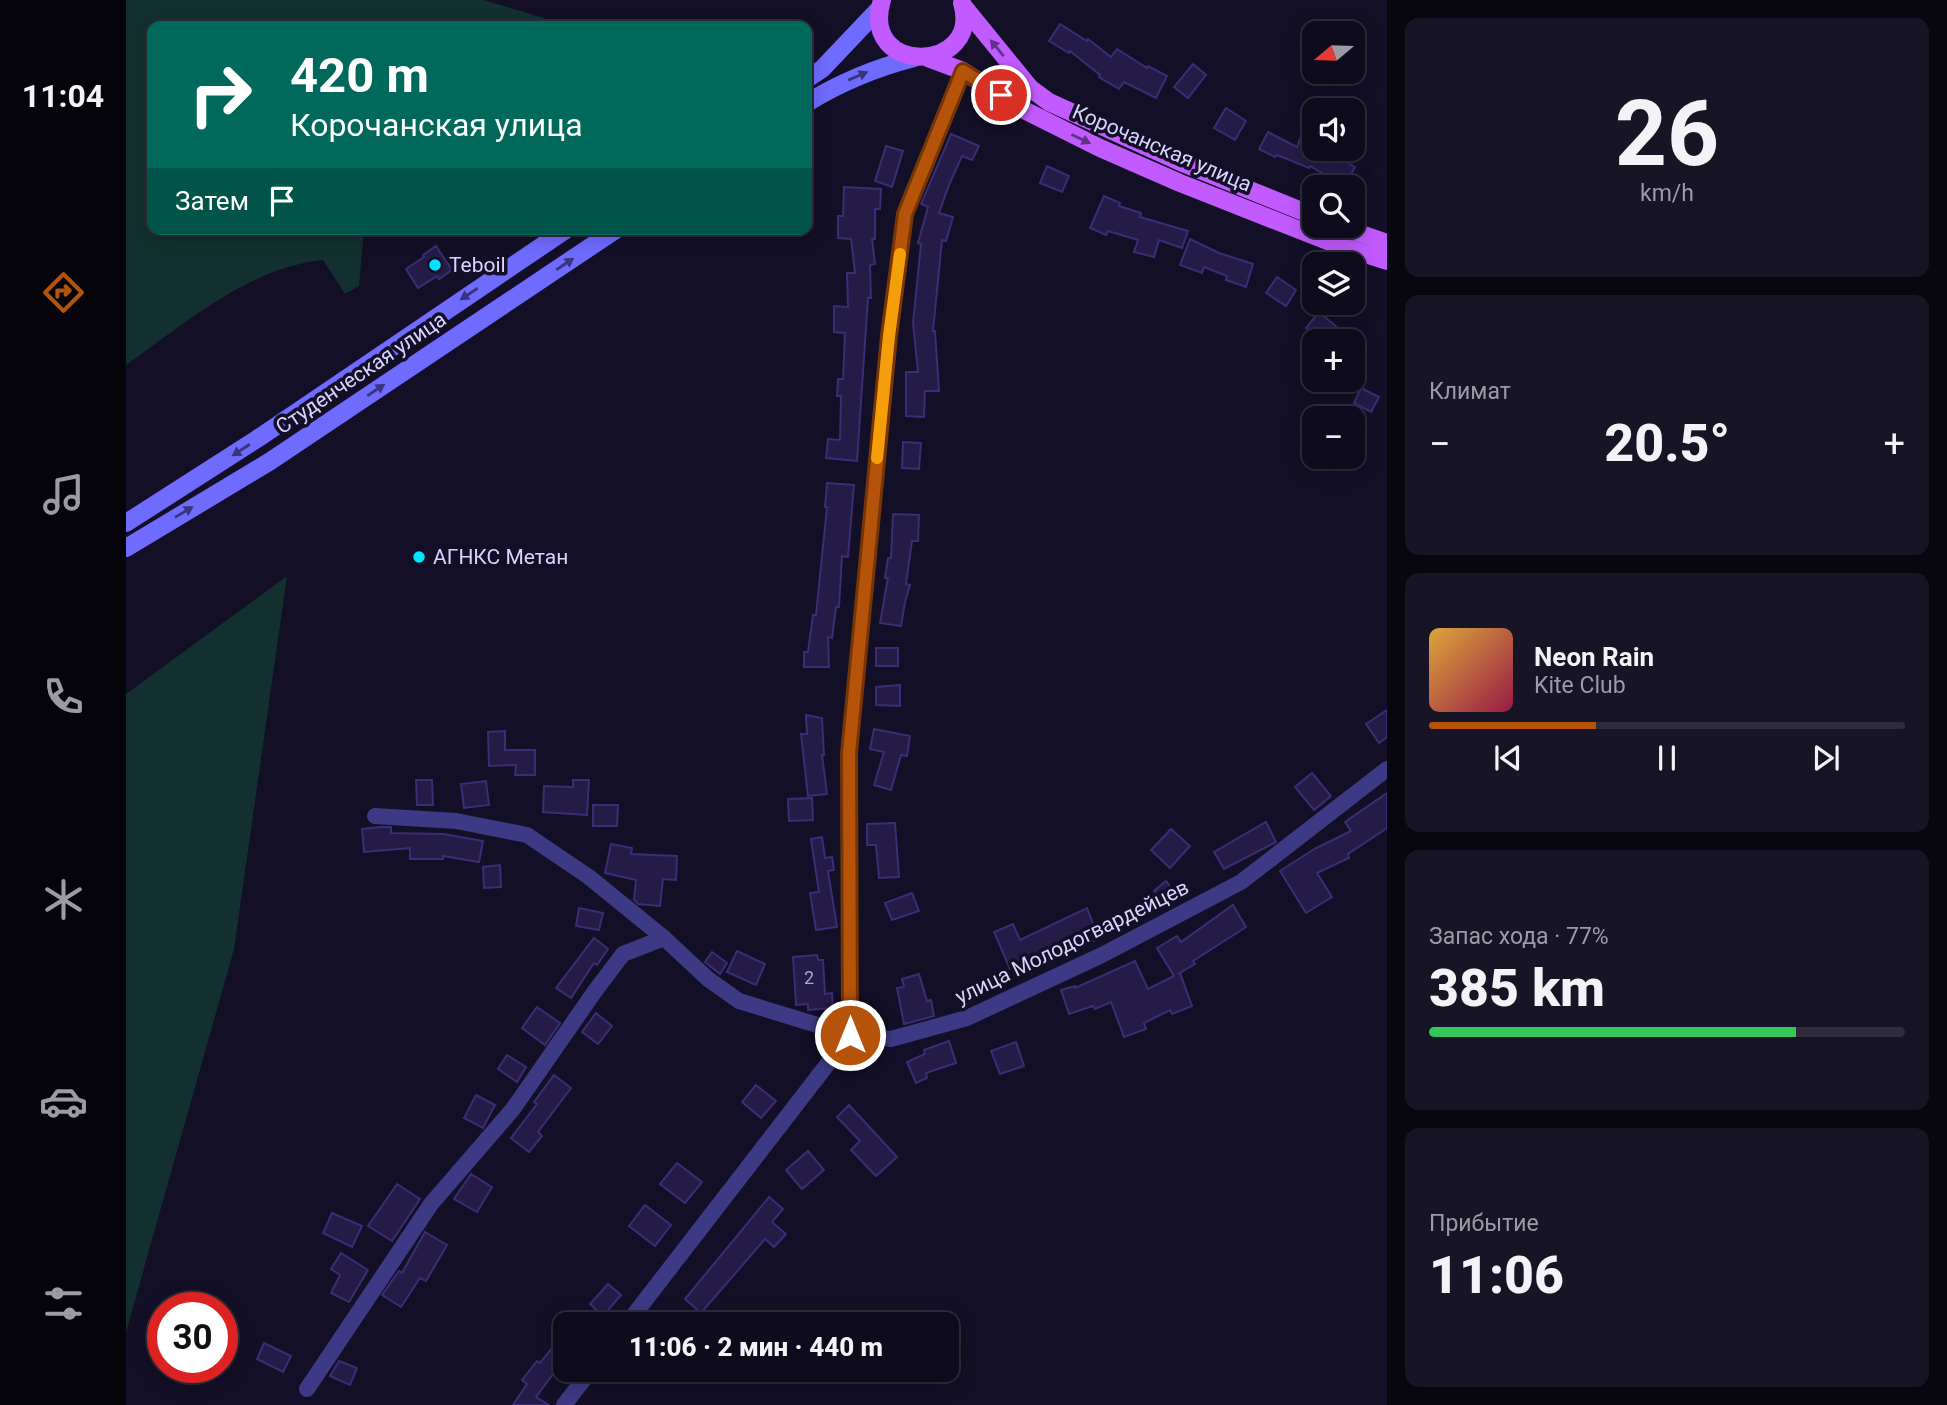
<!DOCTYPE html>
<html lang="ru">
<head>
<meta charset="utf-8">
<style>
	:root { --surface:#0e0b1c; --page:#171425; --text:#f1f3f6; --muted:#9b9ba3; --line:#2e2b3b; --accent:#b45309 }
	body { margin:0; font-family:Roboto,sans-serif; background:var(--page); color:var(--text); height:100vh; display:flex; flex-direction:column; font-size:26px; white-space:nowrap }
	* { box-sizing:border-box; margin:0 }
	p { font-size:23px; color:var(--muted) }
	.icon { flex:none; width:38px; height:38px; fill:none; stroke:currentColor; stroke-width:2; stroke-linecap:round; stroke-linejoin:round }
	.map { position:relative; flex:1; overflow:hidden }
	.sheet { display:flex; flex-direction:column; gap:18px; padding:18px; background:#08060f; width:560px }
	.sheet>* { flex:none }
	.guide { position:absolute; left:21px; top:21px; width:665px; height:214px; border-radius:14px; box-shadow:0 4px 18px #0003,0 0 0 2px var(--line); background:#00695c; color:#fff; overflow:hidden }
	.needle { width:46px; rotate:251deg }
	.tools { position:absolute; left:1176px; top:21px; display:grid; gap:14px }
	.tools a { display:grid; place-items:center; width:63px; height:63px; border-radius:14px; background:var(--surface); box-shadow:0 4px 18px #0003,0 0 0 2px var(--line); font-size:35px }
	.speed { position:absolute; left:21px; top:1292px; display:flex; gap:14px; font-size:35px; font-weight:700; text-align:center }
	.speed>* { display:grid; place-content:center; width:91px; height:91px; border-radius:50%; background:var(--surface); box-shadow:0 4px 18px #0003,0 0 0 2px var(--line); line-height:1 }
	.speed .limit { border:10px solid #d22; background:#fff; color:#111 }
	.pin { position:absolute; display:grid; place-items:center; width:60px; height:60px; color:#fff; margin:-30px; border:4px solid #fff; border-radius:50%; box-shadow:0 2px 7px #0007 }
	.me { position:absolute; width:77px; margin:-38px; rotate:0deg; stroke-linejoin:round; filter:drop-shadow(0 0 5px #0008) }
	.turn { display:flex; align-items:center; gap:24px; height:147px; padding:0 28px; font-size:32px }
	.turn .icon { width:91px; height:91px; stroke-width:2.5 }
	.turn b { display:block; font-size:49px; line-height:60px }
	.then { display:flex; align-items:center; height:66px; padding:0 28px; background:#0003; gap:14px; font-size:26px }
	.big { font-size:52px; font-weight:800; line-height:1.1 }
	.sheet .tile { flex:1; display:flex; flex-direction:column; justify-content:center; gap:10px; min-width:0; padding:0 24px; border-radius:14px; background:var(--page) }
	.sheet .dial { align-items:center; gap:0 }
	.dial b { font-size:91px; line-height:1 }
	.song { display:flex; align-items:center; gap:21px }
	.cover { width:84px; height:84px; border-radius:10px; background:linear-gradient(135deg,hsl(40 70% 55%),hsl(340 70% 35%)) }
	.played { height:7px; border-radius:4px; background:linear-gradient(90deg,var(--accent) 35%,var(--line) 35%) }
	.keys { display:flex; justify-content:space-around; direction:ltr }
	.heat { display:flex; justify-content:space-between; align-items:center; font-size:38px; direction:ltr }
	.charge { height:10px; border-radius:5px; background:linear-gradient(90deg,#34c759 77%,var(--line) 0) }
	.trip { position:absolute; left:427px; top:1312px; width:406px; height:70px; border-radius:14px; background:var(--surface); box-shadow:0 4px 18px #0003,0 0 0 2px var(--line); font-weight:800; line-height:70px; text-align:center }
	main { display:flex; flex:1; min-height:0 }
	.tabs { display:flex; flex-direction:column; width:126px; justify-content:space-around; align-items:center; background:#06040b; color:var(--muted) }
	.tabs .icon { width:49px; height:49px }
	.tabs .active { color:var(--accent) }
	.tabs b { font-size:32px; color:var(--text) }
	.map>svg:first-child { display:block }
	.green { fill:#12302f }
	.building { fill:#241b47; stroke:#3b2d73; stroke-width:2 }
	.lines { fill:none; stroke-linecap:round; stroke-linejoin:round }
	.street { stroke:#3d3a85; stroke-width:16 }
	.secondary { stroke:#6f6bff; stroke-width:18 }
	.primary { stroke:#c25bff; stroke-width:18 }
	.oneway { fill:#623188 }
	.oneway2 { fill:#38347d }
	.route-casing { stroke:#753606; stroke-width:18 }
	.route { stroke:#b45309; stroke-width:12 }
	.slow { stroke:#f59e0b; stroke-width:12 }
	.poi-dot { fill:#00e5ff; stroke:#130f26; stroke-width:2.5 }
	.labels { text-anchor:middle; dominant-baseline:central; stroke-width:7; stroke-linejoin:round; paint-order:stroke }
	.number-label { font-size:18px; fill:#aca6d1 }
	.street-label { font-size:21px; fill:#d9d4ff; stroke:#130f26 }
	.poi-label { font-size:21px; fill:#d9d4ff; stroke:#130f26; text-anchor:start }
</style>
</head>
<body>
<main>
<nav class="tabs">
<b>11:04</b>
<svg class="icon active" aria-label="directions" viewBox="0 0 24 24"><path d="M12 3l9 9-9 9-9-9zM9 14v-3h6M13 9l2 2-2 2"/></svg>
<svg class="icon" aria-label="music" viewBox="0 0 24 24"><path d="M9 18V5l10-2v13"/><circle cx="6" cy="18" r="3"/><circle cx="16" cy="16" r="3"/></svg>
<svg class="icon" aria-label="phone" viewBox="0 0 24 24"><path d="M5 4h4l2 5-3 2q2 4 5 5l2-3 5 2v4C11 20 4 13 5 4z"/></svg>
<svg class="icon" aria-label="climate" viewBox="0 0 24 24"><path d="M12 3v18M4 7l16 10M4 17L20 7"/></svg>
<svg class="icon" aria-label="car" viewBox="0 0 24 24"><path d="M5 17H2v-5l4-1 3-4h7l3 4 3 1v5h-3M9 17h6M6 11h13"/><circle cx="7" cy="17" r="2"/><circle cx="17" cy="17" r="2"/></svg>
<svg class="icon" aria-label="filters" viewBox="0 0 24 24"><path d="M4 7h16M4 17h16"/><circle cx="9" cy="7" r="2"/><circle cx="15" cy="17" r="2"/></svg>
</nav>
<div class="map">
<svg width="1261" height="1405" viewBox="0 0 1261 1405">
	<rect width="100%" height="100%" fill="#130f26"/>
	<g class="green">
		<path d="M0,0H358L444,26H26V229H238L233,286L219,294L197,260C124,267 58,324 0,365Z"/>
		<polygon points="161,576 108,949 0,1332 0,694"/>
	</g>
	<g class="building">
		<polygon points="934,24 961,41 962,39 985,57 991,49 1021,68 1022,66 1041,76 1030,98 998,82 993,89 973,77 974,75 944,51 943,53 923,41"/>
		<polygon points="1067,64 1080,75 1062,98 1048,87"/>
		<polygon points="1100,108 1120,121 1109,140 1088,128"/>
		<polygon points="1142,132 1171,147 1174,139 1188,146 1188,149 1198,149 1229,167 1218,186 1184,166 1183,168 1151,155 1149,157 1133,149"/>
		<polygon points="825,134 853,146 846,160 836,156 823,185 813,213 827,217 820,241 816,240 807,331 809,331 813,391 799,391 798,417 780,416 780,372 792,372 787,323 795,244 792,243 802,207 795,204"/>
		<polygon points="760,146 777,151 766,187 749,181"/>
		<polygon points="921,166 943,176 936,192 914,183"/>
		<polygon points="718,187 755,189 754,209 749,209 749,239 746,239 749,264 744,265 745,298 742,298 731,461 700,458 702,439 714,440 715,396 711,396 712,379 717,379 719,333 708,332 708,306 722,307 721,273 729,273 725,239 712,238 712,216 717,216"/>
		<polygon points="978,196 994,203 993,206 1015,213 1014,217 1062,231 1056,248 1033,240 1028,257 1008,252 1012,240 982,231 980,235 964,228"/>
		<polygon points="1064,239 1093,253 1127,264 1120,287 1100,280 1101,276 1078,267 1076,273 1054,265"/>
		<polygon points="310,246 326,270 313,279 311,276 292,288 280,269 298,257 297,255"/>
		<polygon points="1151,277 1170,290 1160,306 1140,293"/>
		<polygon points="1193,312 1227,341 1196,341 1180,328"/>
		<polygon points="1235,388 1253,397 1245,412 1228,403"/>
		<polygon points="777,442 795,443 793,469 776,468"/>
		<polygon points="701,483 728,485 722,557 716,556 713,607 710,607 706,638 702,637 703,667 678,667 678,652 682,652 687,615 690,615 701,507 699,507"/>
		<polygon points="767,514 793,515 792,541 786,541 780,584 784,585 779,602 775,626 754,623 762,578 759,578 762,558 765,558"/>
		<rect x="750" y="648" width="22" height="18"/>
		<polygon points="774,685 774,706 750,705 750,687"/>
		<polygon points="1261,710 1261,737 1253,743 1240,724"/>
		<polygon points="680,715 696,718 698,755 696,755 701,794 682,796 675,734 681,734"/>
		<polygon points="748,729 784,736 781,756 775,755 765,790 748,785 758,752 744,749"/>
		<polygon points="379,731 379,750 409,750 409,775 389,775 390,765 363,766 362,732"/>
		<polygon points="1186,773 1205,796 1188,810 1169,787"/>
		<polygon points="290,780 306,780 307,805 291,805"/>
		<polygon points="447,780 463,780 461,815 417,812 418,786 447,787"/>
		<polygon points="360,781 363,805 338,808 335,784"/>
		<polygon points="1261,793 1261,828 1222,854 1223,858 1191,873 1206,897 1180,913 1154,871 1190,848 1225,831 1219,822"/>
		<polygon points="686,798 687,820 663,821 662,799"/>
		<polygon points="467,805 492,805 491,826 467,826"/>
		<polygon points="1140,822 1150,842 1098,869 1088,852"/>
		<polygon points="769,823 773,877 753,878 750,845 741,845 741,824"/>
		<polygon points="255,827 265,827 265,833 318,834 357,841 353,862 317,856 317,859 284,859 284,848 238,852 236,829"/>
		<polygon points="1045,829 1064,846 1044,868 1025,850"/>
		<polygon points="696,837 699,858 706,857 708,870 702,871 711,927 690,930 684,893 693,892 685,839"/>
		<polygon points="485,844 506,848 505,854 551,856 550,880 537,879 534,906 512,904 508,900 510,880 479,873"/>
		<polygon points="374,865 375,887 358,888 357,867"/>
		<polygon points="1040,881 1053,898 1041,908 1028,891"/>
		<polygon points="786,893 793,911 766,920 759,903"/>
		<polygon points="1107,905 1120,927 1067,961 1069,964 1052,974 1054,973 1066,1006 1046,1014 1044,1010 1018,1023 1020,1029 998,1037 985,1002 969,1009 967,1006 943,1014 935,990 949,986 949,988 1009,961 1022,989 1048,976 1031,948 1051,936 1055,942"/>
		<polygon points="453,908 477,913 473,930 450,926"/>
		<polygon points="961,908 973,939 955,946 954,942 914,963 911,957 884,969 868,932 887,924 894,940"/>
		<polygon points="468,938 482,949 471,965 468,963 445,998 430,988"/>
		<polygon points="611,951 639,964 630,985 601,972"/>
		<polygon points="586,952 601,963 594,974 579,962"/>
		<polygon points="691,955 692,960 697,960 699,994 706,993 707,1008 682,1010 682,1004 670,1005 667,957"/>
		<polygon points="793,974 801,1001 805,1000 808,1016 778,1024 771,988 778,987 776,979"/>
		<polygon points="411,1007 434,1023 419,1045 396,1028"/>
		<polygon points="470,1013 486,1026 472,1044 456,1032"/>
		<polygon points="823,1041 830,1063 800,1073 801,1078 790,1083 781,1062 799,1054 798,1050"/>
		<polygon points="890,1042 898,1066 874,1074 865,1051"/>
		<polygon points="381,1055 400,1067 391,1082 372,1069"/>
		<polygon points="428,1075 445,1088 412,1132 416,1136 403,1152 385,1138 411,1104 408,1102"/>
		<polygon points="630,1085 650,1101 635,1118 616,1102"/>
		<polygon points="350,1095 369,1105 357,1128 338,1118"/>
		<polygon points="723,1105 771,1157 750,1176 725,1150 734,1141 711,1117"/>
		<polygon points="682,1151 698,1170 676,1189 660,1170"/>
		<polygon points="551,1163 576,1182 559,1203 534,1184"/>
		<polygon points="345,1174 366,1187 351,1212 328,1199"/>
		<polygon points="271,1184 294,1199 266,1241 242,1226"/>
		<polygon points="643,1197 657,1209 646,1222 660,1234 648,1247 639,1239 575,1313 559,1299"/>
		<polygon points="519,1205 545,1225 529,1246 503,1226"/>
		<polygon points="206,1213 236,1226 226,1247 197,1233"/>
		<polygon points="299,1232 321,1245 300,1281 294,1278 275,1307 256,1295 273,1271 276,1273"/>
		<polygon points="215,1253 242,1270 223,1302 205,1293 214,1275 205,1269"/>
		<polygon points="482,1284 495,1295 477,1316 464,1304"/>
		<polygon points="439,1332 439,1358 410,1397 423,1405 387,1405 401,1384 396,1380 411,1361 414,1363"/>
		<polygon points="138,1343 165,1356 157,1372 131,1359"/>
		<polygon points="213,1361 231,1368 224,1385 204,1376"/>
	</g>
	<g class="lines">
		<g class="street">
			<polyline points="249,816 330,821 401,835 463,877 538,938 582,979 613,1001 724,1035 723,753 763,336 779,214 837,71"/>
			<polyline points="500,1325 724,1035 765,1039 841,1018 976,955 1115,882 1261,769"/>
			<polyline points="181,1389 305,1204 387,1109 469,991 497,954 538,938"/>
			<polyline points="438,1405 465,1370"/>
		</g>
		<g class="secondary">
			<polyline points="681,79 696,69 753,9"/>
			<path d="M681,103C715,82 749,68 788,58"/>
			<polyline points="0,523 131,439 441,229"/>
			<polyline points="0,548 143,462 491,229"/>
		</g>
		<g class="primary">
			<path d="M756,0C733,77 857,73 836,3"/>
			<polyline points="838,7 904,88 923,102 1059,164 1188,216"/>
			<polyline points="802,58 837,71 894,108 974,148 1054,183 1214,246 1261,261"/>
			<polyline points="1212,226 1261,243"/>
		</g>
	</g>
	<defs><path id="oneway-solid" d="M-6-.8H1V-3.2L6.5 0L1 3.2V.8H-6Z" transform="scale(1.75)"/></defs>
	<g class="oneway">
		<use href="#oneway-solid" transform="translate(871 48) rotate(-129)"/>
		<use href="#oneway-solid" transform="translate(955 139) rotate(25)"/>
	</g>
	<g class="oneway2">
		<use href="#oneway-solid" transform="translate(732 76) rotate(-23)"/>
		<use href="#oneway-solid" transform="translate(439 264) rotate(-34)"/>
		<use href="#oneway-solid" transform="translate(343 294) rotate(146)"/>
		<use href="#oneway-solid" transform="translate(250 390) rotate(-34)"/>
		<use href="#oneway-solid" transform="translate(115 450) rotate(147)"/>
		<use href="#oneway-solid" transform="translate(58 512) rotate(-31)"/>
	</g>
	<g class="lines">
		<g class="route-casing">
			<polyline id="route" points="724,1035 723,753 763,336 779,214 837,71 875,95"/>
		</g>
		<use href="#route" class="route"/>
		<polyline class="slow" points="751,458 763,336 774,254"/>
	</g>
	<g class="poi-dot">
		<circle cx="309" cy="265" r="7"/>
		<circle cx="293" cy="557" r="7"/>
	</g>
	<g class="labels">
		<g class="number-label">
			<text x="683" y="977">2</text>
		</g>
		<g class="street-label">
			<text transform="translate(1036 148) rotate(23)">Корочанская улица</text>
			<text transform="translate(235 373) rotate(-34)">Студенческая улица</text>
			<text transform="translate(946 942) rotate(-26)">улица Молодогвардейцев</text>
		</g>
		<g class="poi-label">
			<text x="323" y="265">Teboil</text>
			<text x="307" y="557">АГНКС Метан</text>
		</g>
	</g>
</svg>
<div class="tools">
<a><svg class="needle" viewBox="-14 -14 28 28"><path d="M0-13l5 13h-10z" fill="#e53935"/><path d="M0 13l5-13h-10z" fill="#9b9ba3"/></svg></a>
<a><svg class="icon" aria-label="sound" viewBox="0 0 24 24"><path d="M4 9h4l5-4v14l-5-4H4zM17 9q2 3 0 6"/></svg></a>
<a><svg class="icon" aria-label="search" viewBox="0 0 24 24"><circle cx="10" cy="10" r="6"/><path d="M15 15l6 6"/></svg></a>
<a><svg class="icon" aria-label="layers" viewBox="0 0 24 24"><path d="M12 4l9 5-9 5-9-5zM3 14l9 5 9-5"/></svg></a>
<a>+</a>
<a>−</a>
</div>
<div class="speed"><div class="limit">30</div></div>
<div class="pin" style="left:875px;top:95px;background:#d93025"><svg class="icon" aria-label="arrive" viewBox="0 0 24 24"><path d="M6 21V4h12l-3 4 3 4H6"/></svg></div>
<svg class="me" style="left:724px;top:1035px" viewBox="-20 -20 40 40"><circle r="17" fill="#b45309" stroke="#fff" stroke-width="3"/><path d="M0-11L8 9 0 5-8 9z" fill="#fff"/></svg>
<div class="trip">11:06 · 2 мин · 440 m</div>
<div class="guide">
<div class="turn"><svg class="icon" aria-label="right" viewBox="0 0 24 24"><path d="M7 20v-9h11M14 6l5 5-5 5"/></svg><div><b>420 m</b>Корочанская улица</div></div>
<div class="then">Затем<svg class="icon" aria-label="arrive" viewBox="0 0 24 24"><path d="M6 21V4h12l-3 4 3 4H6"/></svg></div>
</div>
</div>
<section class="sheet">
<div class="tile dial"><b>26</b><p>km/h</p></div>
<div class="tile"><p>Климат</p>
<div class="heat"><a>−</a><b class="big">20.5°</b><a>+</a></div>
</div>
<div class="tile">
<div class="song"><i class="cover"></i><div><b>Neon Rain</b><p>Kite Club</p></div></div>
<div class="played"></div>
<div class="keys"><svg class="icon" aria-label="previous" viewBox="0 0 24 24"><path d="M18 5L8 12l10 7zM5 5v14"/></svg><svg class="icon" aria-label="pause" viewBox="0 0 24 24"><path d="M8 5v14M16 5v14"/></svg><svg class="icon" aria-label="next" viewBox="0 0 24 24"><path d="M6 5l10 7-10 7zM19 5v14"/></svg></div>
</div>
<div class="tile"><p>Запас хода · 77%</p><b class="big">385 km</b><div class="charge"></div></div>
<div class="tile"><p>Прибытие</p><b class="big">11:06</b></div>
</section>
</main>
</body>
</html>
